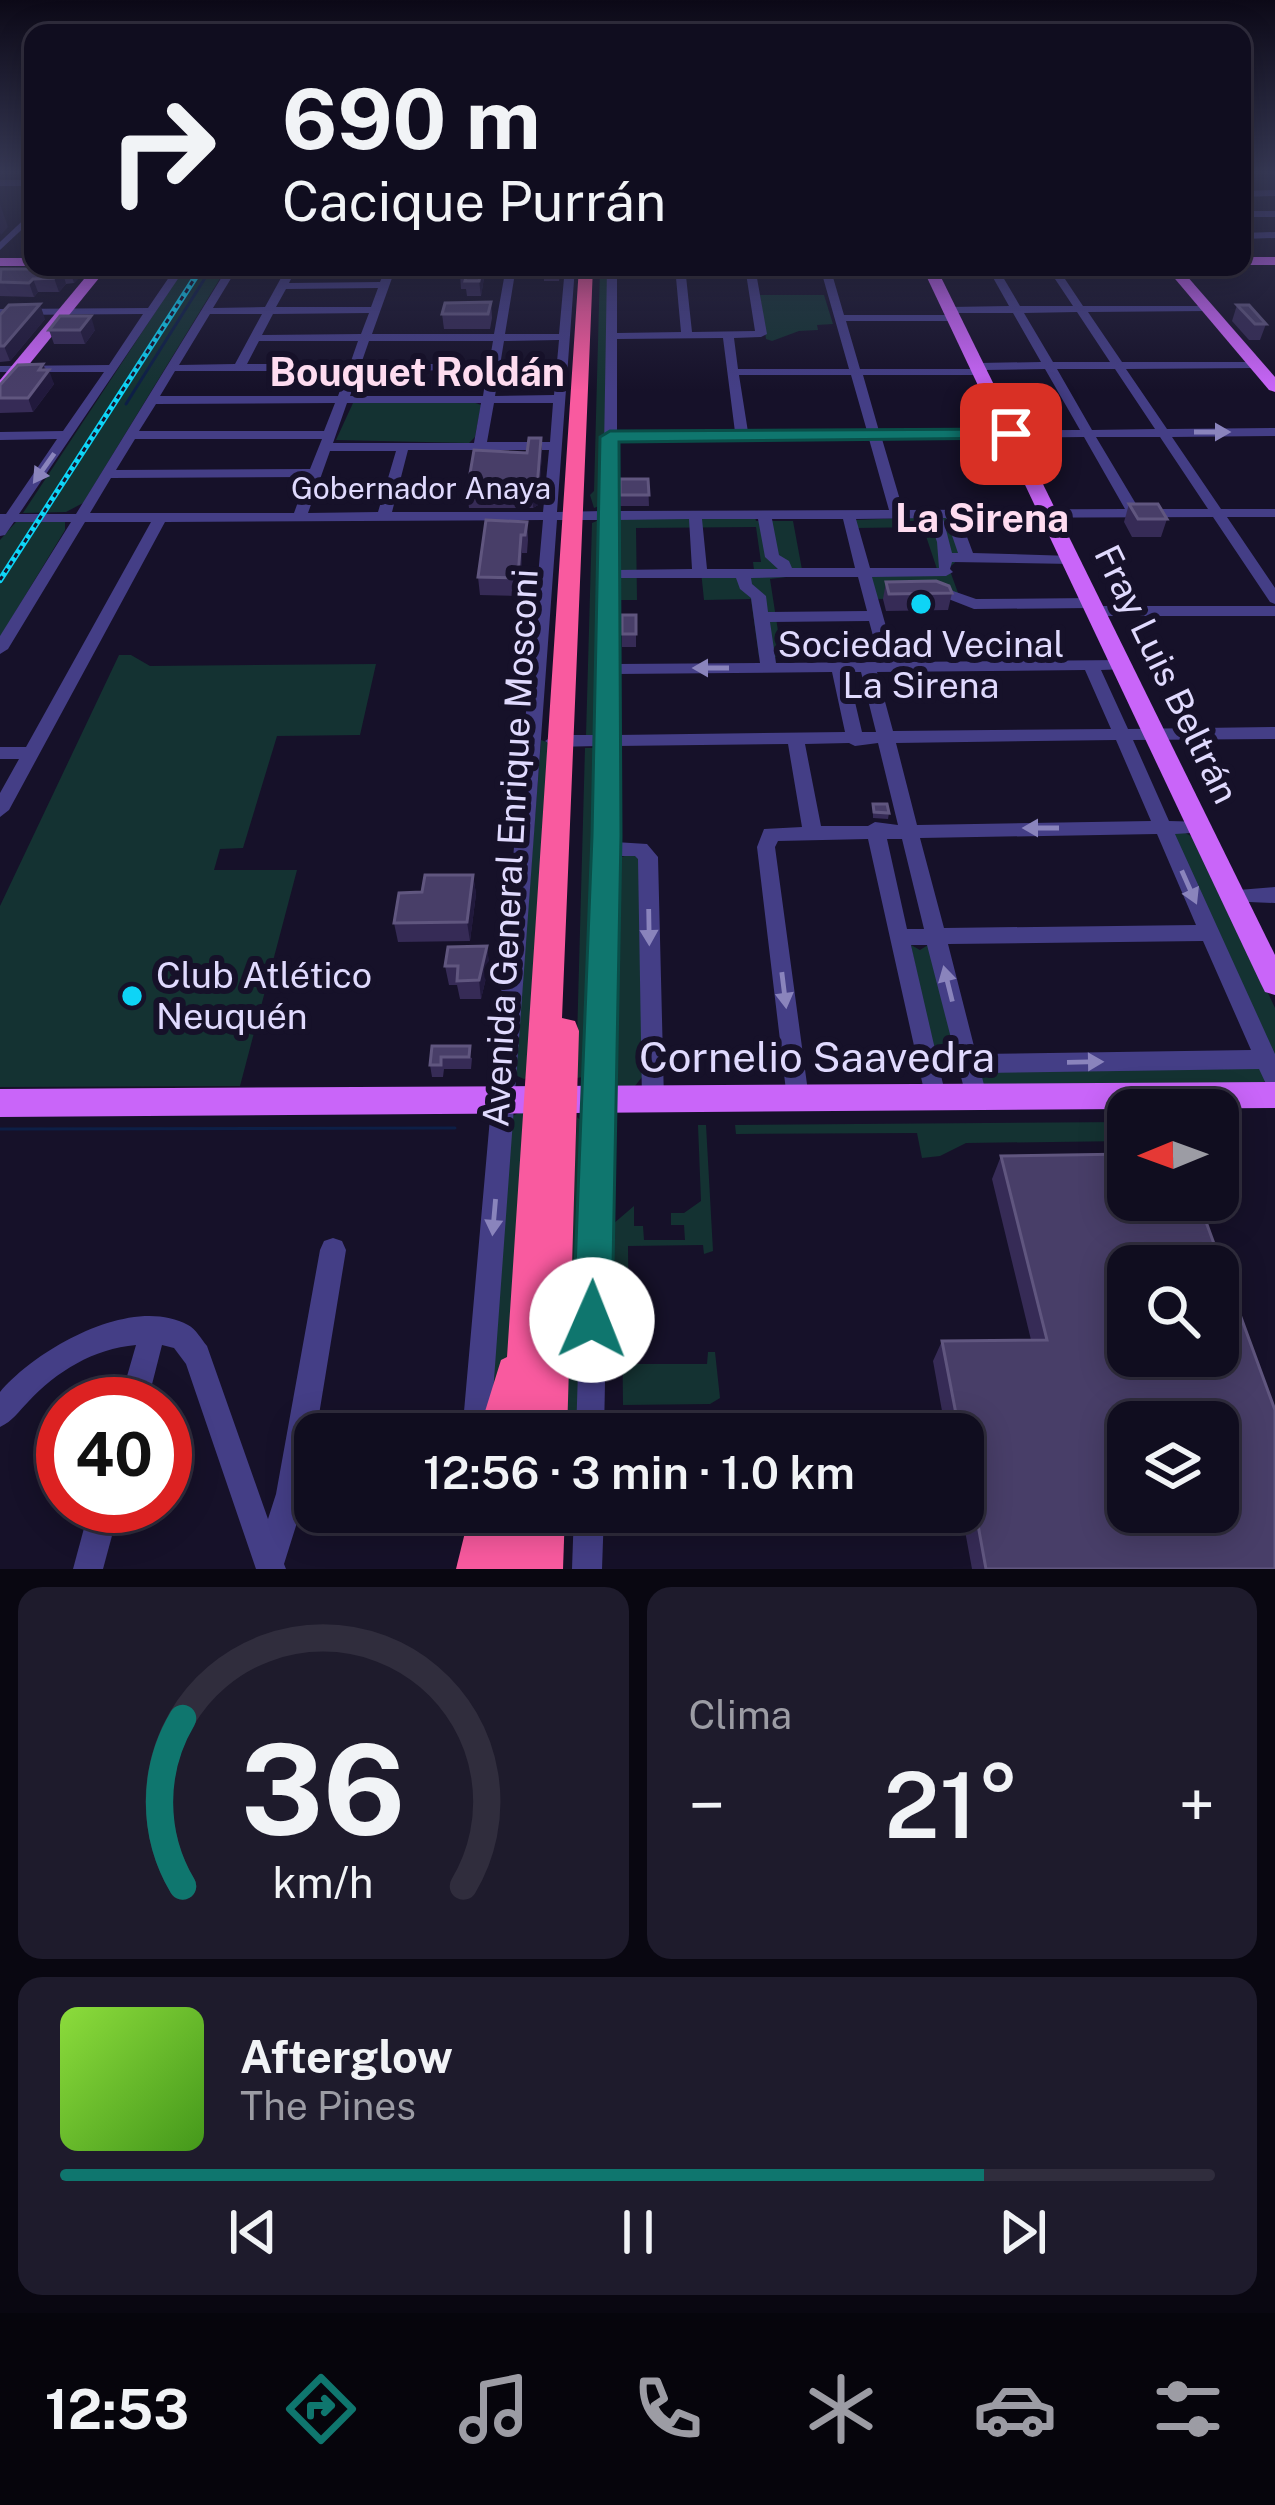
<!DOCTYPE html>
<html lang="es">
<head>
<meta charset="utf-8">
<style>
	:root { --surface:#100d1f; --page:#1e1b2c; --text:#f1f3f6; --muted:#9c9ca4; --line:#302d3d; --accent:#0f766e }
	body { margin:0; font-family:"Public Sans",sans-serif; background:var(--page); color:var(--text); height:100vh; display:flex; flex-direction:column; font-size:45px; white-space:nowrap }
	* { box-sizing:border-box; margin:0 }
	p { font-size:39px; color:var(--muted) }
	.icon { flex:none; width:66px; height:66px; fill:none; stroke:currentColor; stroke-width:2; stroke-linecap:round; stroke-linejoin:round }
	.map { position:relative; height:1569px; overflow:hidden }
	.side { display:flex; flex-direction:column; gap:18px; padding:18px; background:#090711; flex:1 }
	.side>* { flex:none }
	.banner { position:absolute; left:24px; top:24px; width:1227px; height:252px; border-radius:24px; box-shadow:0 6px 30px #0003,0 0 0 3px var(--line); background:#100d1f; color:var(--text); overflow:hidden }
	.needle { width:78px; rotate:269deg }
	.tools { position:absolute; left:1107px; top:1089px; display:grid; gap:24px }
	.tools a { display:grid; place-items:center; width:132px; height:132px; border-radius:24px; background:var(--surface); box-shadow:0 6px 30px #0003,0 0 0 3px var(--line); font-size:60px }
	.speed { position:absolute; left:36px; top:1377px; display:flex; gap:24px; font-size:60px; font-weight:700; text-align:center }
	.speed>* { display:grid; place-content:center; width:156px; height:156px; border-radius:50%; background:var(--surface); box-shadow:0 6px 30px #0003,0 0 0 3px var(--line); line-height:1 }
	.speed .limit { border:18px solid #d22; background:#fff; color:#111 }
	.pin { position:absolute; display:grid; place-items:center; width:102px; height:102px; color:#fff; margin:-51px; border-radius:24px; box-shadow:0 6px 18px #0006 }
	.me { position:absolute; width:132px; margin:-66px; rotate:1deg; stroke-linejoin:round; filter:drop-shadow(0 0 9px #0008) }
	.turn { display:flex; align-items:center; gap:42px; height:252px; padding:0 60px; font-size:54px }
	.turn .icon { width:156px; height:156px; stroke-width:2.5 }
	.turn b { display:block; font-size:84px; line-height:102px }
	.big { font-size:90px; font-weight:600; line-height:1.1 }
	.side .tile { flex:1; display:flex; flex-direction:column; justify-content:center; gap:18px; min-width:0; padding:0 42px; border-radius:24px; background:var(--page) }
	.side .dial { align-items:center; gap:0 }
	.dial svg { height:312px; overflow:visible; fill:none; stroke:var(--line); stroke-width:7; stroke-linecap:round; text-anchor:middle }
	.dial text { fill:var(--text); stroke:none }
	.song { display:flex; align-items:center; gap:36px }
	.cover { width:144px; height:144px; border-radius:18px; background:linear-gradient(135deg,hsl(90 70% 55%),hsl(100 70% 35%)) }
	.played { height:12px; border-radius:6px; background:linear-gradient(90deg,var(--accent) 80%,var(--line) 80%) }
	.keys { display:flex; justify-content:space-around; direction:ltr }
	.heat { display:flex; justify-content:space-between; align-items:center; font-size:66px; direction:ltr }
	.side .tiles { flex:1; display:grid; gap:18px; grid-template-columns:1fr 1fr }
	.tile:last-child { grid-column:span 2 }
	.trip { position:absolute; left:294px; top:1413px; width:690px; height:120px; border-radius:24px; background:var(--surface); box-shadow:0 6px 30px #0003,0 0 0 3px var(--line); font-weight:600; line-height:120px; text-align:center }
	.tabs { display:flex; height:192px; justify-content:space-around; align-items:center; background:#06050c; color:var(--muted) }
	.tabs .icon { width:84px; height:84px }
	.tabs .active { color:var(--accent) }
	.tabs b { font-size:54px; color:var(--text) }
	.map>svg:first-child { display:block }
	.green { fill:#143232 }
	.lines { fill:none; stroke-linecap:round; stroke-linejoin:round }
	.stream { stroke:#0d1f46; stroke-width:3 }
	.minor { fill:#443e86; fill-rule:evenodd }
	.major { fill:#c965f9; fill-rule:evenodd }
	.highway { fill:#f95a9f; fill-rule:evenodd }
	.rail-casing { stroke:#0ed4f6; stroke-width:6 }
	.rail { stroke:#161129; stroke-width:3; stroke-dasharray:4.5; stroke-linecap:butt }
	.wall { fill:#362b56 }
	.shaded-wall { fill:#21193c }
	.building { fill:#483e68; stroke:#60567f; stroke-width:3; fill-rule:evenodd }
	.oneway { fill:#8a84bc }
	.route { fill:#0f766e; stroke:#0a4d48; stroke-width:3 }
	.poi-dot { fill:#0ed4f6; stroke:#161129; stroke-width:4.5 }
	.labels { text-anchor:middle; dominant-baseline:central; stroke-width:12; stroke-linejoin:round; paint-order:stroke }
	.far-street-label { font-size:30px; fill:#e0dafe; stroke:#161129 }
	.poi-label { font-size:36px; fill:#e0dafe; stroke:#161129 }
	.street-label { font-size:36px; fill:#e0dafe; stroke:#161129 }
	.far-district-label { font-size:39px; font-weight:bold; fill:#fedcf0; stroke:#161129 }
	.near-street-label { font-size:42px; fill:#e0dafe; stroke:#161129 }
</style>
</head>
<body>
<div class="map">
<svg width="1275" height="1569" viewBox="0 0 1275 1569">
	<rect width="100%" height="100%" fill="#161129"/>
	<g class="green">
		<polygon points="185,267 227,267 83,503 66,512 23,513"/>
		<polygon points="600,267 609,267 604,504 594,508 590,495 594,491"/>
		<polygon points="760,295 824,295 833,324 817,325 818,330 799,331 772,341 766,339"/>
		<polygon points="473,402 481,405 475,437 469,443 336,440 353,403"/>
		<polygon points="955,516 967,551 949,568 958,593 944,598 875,599 868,570 937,569 923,527 857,528 855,520"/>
		<polygon points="755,517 756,521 793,521 803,575 770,579 782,657 759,657 751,599 704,600 701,571 754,570 753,562 761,562 756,527 636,528 637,600 615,600 618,519"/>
		<polygon points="599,520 604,522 601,735 586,736 592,523"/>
		<polygon points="65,521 65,530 0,637 0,540 16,522"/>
		<polygon points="119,655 131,655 150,666 376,664 360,735 277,736 243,848 220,849 214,870 297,870 240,1086 0,1087 0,906"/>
		<polygon points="541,740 549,743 529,1077 524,1079 515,1075"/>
		<polygon points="585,748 601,748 588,1076 577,1078 577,1040"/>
		<polygon points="1182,831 1196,839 1275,1008 1275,1067 1173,834"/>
		<polygon points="629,854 639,857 642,1077 635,1086 617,1086 609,1078 613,861"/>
		<polygon points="911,945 920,950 928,945 961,1073 953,1078 938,1074"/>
		<polygon points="1260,1068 1266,1081 1261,1083 988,1086 979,1082 977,1072"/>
		<polygon points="521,1112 528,1114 510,1351 485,1434 510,1117"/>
		<polygon points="577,1117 582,1122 579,1434 560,1434"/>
		<polygon points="1128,1122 1128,1141 966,1143 940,1156 922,1158 917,1133 736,1134 735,1125"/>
		<polygon points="698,1125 706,1125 713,1251 704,1254 703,1245 628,1246 629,1364 707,1364 708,1352 715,1352 720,1398 710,1404 623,1405 622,1312 613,1299 613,1224 634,1206 634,1226 643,1226 644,1240 685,1240 684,1225 671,1225 671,1213 684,1213 701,1201"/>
	</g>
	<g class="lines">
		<g class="stream">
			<polyline points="126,404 212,267"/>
			<polyline points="0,1129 455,1128"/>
		</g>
		<g class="minor">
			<polygon points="1268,171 1275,171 1275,176"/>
			<rect x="0" y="180" width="33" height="6"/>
			<polygon points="1275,190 1275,196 1242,197 1242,191"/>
			<polygon points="33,211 33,219 0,250 0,242"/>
			<rect x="1242" y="211" width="33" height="6"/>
			<polygon points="1275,232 1275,238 1242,239 1242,233"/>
			<path d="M176,267H186L19,514H76L228,267H238L213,308L265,307L287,267H297L289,283L380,282L386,267H396L372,334H494L506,267H516L505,334H559L565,267H575L557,512L603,511L607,267H617V333L681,332L675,267H685L692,332L755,331L745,267H755L767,334L761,337L734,338L738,369H849L820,267H830L844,315H954L959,318L954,321H846L860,369H974L972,366L978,363L1041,362L1013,313H950L945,310L950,307L1009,306L987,267H997L1020,306H1073L1047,267H1057L1083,306H1212V310L1208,311L1088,312L1122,362H1256L1262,365L1256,368L1126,369L1167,429L1275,428V436L1172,437L1221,509H1275V517H1227L1275,588V604L1270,602L1213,517L960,518L973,553L1072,556L1079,560L1072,564L952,562L950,569L953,572L946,576L872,577L896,662L1122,660L1128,661L1130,665L1128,669L1101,670L1128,729L1275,727V739L1133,740L1169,821L1207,822L1209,827L1207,832L1175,834L1275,1054V1089L1267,1086L1259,1069L981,1073L987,1097L984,1104L976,1107L968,1104L927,945H911L946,1097L943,1104L935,1107L927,1104L868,839L778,841L775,847L809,1099L806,1106L798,1109L790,1106L787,1099L757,847L764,829L802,827L788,744L616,746L615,842L647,844L658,857L664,1100L661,1107L653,1110L645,1107L642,1100L638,859L635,856H615L604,1434H576L598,746L554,747L545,741L554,735H598L602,520H557L490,1434H462L543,520L165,522L9,810L0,817V793L19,759H0V747H26L151,522H85L8,649L0,654V636L71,522H14L5,535L0,536V514H6L57,439L0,440V432L63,431L104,372H0V366L109,365L143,314L0,315V309L148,308ZM378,288L371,307H276L286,289ZM1077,312L1110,362H1053L1024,313ZM369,313L361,334L262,335L273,314ZM210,314H262L235,364L179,365ZM723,338L735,432L617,433V339ZM559,340L554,395L495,396L504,341ZM259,341H358L350,364H247ZM369,341H493L489,364H361ZM1057,369H1115L1155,429L1092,430ZM487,370L483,396H350L359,371ZM985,370L1045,369L1080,430L879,431L863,375H981L985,374ZM175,371H347L338,396H160ZM739,375H851L867,431L748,432ZM335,403L324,431H139L156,404ZM347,403H481L474,443H333ZM494,403H553L550,442H487ZM1084,437L1125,509L903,510L882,439ZM1096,437H1160L1208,509H1139ZM135,439H322L310,469L116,470ZM869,439L889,510L616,511V441ZM408,450H549L543,512H392ZM330,451H396L378,512L308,513ZM307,477L294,513H90L111,478ZM929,518L937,542L939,568H870L856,519ZM943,518H946L958,553H952ZM689,519L692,569L616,570V520ZM702,519H758L765,557L778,569H707ZM772,519H843L855,568H792L789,561L779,555ZM786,577H858L867,611L768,612L766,596L752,584L751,578ZM616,578H736L740,589L751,598L760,663L616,664ZM869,621L880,662L776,663L770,622ZM1085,670L1111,729L893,731L877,672ZM832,672L845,732L616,735V674ZM848,672H861L876,732H862ZM1116,740L1151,821L917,825L896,743ZM849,743L855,746L878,743L898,825L875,822L868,826H821L805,744ZM1157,834L1196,925L944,928L920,838ZM887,839H902L924,929H907ZM1203,941L1251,1050L976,1054L948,944Z"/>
			<polygon points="933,584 976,599 1092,598 1100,603 1097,606 1275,606 1275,616 1096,616 1088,611 1091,608 974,609 928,591 926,588"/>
			<polygon points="1275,887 1275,903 1226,901 1223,896 1226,891"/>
			<path d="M333,1238L342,1241L346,1250L306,1494L284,1564L286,1569H256L186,1364L174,1348L162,1345L147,1404H119L136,1345C93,1349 57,1371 28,1402C18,1412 13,1421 0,1427V1392C36,1349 132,1294 188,1325C196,1329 201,1339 207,1346L268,1519L276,1494L320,1250L324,1241Z"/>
			<polygon points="90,1506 120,1506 103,1569 73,1569"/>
			<polygon points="574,1512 604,1512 602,1569 572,1569"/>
		</g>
		<g class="major">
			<rect x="1242" y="257" width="33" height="8"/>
			<rect x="0" y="258" width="33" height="8"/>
			<polygon points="94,267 108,267 6,393 0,395 0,380"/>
			<polygon points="922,267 936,267 1275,955 1275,995 1265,992 1261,984"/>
			<polygon points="1165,267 1179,267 1275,377 1275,392 1269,390"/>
			<polygon points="1275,1082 1275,1108 0,1117 0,1089"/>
		</g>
		<g class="highway">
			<polygon points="579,267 593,267 562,1018 575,1021 579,1031 567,1434 478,1434 501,1360 507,1357"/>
			<polygon points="470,1512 565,1512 563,1569 456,1569"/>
		</g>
		<g class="rail-casing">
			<polyline id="rail" points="0,580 202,267"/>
		</g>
		<use href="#rail" class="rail"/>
	</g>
	<g class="wall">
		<polygon points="48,267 85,267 86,270 74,283 66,284 59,292 38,292 34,297 0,296 0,270 46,269"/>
		<polygon points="544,267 561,267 559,281 544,281"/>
		<polygon points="485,272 481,296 467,296 466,289 461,289 460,274"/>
		<polygon points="491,302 492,318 490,329 444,329 442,314"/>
		<polygon points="1237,305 1266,324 1260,340 1249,340 1232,321"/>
		<polygon points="0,315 45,319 10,361 0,362"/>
		<polygon points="49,330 95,330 85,344 54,344"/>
		<polygon points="43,364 54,384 33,412 0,413 0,385"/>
		<polygon points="541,438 542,454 538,505 533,508 469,508 467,491 527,453"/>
		<polygon points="620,479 648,479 649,506 620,506"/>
		<polygon points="1129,504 1167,519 1161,537 1132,537 1124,522"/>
		<polygon points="527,522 528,540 527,553 522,553 520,596 480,595 478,577"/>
		<polygon points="886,582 952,593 948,610 886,611 883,599"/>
		<rect x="622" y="615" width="14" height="32"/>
		<polygon points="873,804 889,813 888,819 873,818"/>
		<polygon points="473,875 476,894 470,941 398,942 394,923 422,892"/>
		<polygon points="487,946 489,965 481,999 460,999 457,985 449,985 445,966"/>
		<polygon points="432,1046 472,1058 471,1069 444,1069 443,1077 432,1077 430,1065"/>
		<polygon points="1001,1156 1275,1569 972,1569 963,1520 951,1520 950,1512 963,1512 963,1434 938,1434 944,1422 933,1361 942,1341 1031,1340 992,1179"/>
	</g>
	<g class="shaded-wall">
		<polygon points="0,204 8,227 1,235 0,233"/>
		<polygon points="72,267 85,267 86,270 74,283 70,270"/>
		<polygon points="482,267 485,267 485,272 481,296 479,281"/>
		<polygon points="62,270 66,284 59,292 54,278"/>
		<polygon points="33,279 38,292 34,297 29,283"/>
		<polygon points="40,304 45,319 10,361 4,346"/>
		<polygon points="91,316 95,330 85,344 80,330"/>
		<polygon points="43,364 46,374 49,370 54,384 33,412 28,398 39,370"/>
		<polygon points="541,438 542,454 538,505 533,508 532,491"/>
		<polygon points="521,535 522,553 520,596 518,578"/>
		<polygon points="473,875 476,894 470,941 467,922"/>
		<polygon points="487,946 489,965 481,999 479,980"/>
	</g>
	<g class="building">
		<polygon points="48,267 72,267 70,270 62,270 54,278 33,279 29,283 0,282 1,269 46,269"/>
		<polygon points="462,267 482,267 479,281 465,281 467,274 460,274"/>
		<polygon points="544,267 559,267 559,272 543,272"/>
		<polygon points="491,302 488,314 442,314 445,303"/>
		<polygon points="40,304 4,346 0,346 0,315 9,305"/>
		<polygon points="1237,305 1249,305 1266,324 1255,324"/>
		<polygon points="60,316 91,316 80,330 49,330"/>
		<polygon points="43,364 39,370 49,370 28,398 0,398 0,385 18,365"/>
		<polygon points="529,438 541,438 537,488 532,491 467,491 474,450 527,453"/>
		<polygon points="620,479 648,479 649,495 620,495"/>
		<polygon points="1129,504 1158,504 1167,519 1138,519"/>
		<polygon points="486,520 527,522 525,535 521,535 518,578 478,577"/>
		<polygon points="936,581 949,586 952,593 889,594 886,582"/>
		<rect x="622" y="615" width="14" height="19"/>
		<polygon points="873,804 887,804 889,813 874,812"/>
		<polygon points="425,875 473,875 467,922 394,923 399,893 422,892"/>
		<polygon points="487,946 479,980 457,981 458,966 445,966 448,947"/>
		<polygon points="432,1046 470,1046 469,1057 441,1057 441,1065 430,1065"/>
		<path d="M1128,1154V1200H1198L1275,1410V1569H986L974,1503H963V1434H949L946,1419H957L942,1341L1047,1340L1001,1156ZM1128,1266H1218V1356H1128ZM1128,1422H1218V1512H1128Z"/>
	</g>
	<defs><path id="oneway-solid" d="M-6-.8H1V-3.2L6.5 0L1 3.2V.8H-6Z" transform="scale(3)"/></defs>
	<g class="oneway">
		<use href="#oneway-solid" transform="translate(1212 432)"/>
		<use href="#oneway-solid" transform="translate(44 468) rotate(125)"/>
		<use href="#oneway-solid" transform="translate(711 668) rotate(180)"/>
		<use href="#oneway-solid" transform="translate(1041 828) rotate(180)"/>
		<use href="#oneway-solid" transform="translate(1189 887) rotate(66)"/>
		<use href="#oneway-solid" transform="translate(649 927) rotate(89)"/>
		<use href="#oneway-solid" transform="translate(948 984) rotate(-104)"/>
		<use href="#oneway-solid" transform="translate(784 990) rotate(83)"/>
		<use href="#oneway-solid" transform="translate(1085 1062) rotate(-1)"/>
		<use href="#oneway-solid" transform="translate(494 1217) rotate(95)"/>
	</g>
	<linearGradient id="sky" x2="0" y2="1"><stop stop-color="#0c0917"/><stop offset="0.44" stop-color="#363854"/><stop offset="1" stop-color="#363854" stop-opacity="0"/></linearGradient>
	<rect width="1275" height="391" fill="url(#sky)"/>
	<polygon class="route" points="1011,429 1017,430 1017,438 619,442 621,836 612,1320 607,1334 592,1340 578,1334 573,1320 592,836 600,437 610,431"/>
	<g class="poi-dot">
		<circle cx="921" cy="604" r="12"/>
		<circle cx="132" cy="996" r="12"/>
	</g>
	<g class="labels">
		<g class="far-street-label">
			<text x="421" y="488">Gobernador Anaya</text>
		</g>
		<g class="poi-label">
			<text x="921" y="644">Sociedad Vecinal<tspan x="921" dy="41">La Sirena</tspan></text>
			<text x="156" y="975" text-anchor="start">Club Atlético<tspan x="156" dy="41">Neuquén</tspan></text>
		</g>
		<g class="street-label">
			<text transform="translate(1167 674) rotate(64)">Fray Luis Beltrán</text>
			<text transform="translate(510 848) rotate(-87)">Avenida General Enrique Mosconi</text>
		</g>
		<g class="far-district-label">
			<text x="417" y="372">Bouquet Roldán</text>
			<text x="982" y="518">La Sirena</text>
		</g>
		<g class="near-street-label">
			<text x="817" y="1056">Cornelio Saavedra</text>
		</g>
	</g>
</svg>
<div class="tools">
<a><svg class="needle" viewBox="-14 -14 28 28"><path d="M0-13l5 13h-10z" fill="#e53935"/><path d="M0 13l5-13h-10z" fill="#9c9ca4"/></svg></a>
<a><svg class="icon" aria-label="search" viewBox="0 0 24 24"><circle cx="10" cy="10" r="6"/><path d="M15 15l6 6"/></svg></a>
<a><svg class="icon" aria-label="layers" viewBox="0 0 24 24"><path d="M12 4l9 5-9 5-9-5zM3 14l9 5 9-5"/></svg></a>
</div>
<div class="speed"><div class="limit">40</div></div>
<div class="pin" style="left:1011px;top:434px;background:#d93025"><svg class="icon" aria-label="arrive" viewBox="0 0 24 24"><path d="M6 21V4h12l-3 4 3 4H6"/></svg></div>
<svg class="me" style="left:592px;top:1320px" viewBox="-20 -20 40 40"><circle r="19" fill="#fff"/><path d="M0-13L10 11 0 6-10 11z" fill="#0f766e"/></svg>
<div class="trip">12:56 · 3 min · 1.0 km</div>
<div class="banner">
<div class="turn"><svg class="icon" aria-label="right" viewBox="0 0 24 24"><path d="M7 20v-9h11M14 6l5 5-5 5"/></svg><div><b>690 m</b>Cacique Purrán</div></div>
</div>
</div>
<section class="side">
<div class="tiles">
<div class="tile dial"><svg viewBox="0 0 100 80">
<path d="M14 69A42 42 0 1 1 86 69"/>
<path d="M14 69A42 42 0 0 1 14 26" stroke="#0f766e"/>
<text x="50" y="56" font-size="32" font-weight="700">36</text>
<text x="50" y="72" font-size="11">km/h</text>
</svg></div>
<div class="tile"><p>Clima</p>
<div class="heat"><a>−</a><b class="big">21°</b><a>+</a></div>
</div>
<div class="tile">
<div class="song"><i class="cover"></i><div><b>Afterglow</b><p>The Pines</p></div></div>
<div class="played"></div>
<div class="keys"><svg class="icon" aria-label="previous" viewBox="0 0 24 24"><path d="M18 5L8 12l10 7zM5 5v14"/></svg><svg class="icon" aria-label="pause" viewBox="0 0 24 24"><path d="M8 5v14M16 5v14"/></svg><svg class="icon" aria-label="next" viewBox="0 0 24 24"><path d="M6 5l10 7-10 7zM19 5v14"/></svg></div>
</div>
</div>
</section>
<nav class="tabs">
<b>12:53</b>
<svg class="icon active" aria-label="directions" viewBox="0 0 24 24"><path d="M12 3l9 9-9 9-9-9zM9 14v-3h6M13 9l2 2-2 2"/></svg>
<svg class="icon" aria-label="music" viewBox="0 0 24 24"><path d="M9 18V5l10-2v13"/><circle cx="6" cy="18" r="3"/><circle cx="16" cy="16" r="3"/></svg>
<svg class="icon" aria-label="phone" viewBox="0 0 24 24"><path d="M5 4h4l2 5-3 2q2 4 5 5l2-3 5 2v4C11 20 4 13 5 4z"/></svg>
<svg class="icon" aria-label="climate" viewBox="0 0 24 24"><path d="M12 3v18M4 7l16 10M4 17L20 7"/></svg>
<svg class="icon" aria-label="car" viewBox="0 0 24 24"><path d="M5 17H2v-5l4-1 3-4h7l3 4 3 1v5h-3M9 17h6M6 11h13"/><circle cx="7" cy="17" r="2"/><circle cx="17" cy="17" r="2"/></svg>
<svg class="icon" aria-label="filters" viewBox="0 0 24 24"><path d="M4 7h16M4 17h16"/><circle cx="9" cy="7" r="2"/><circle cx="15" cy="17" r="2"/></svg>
</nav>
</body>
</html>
